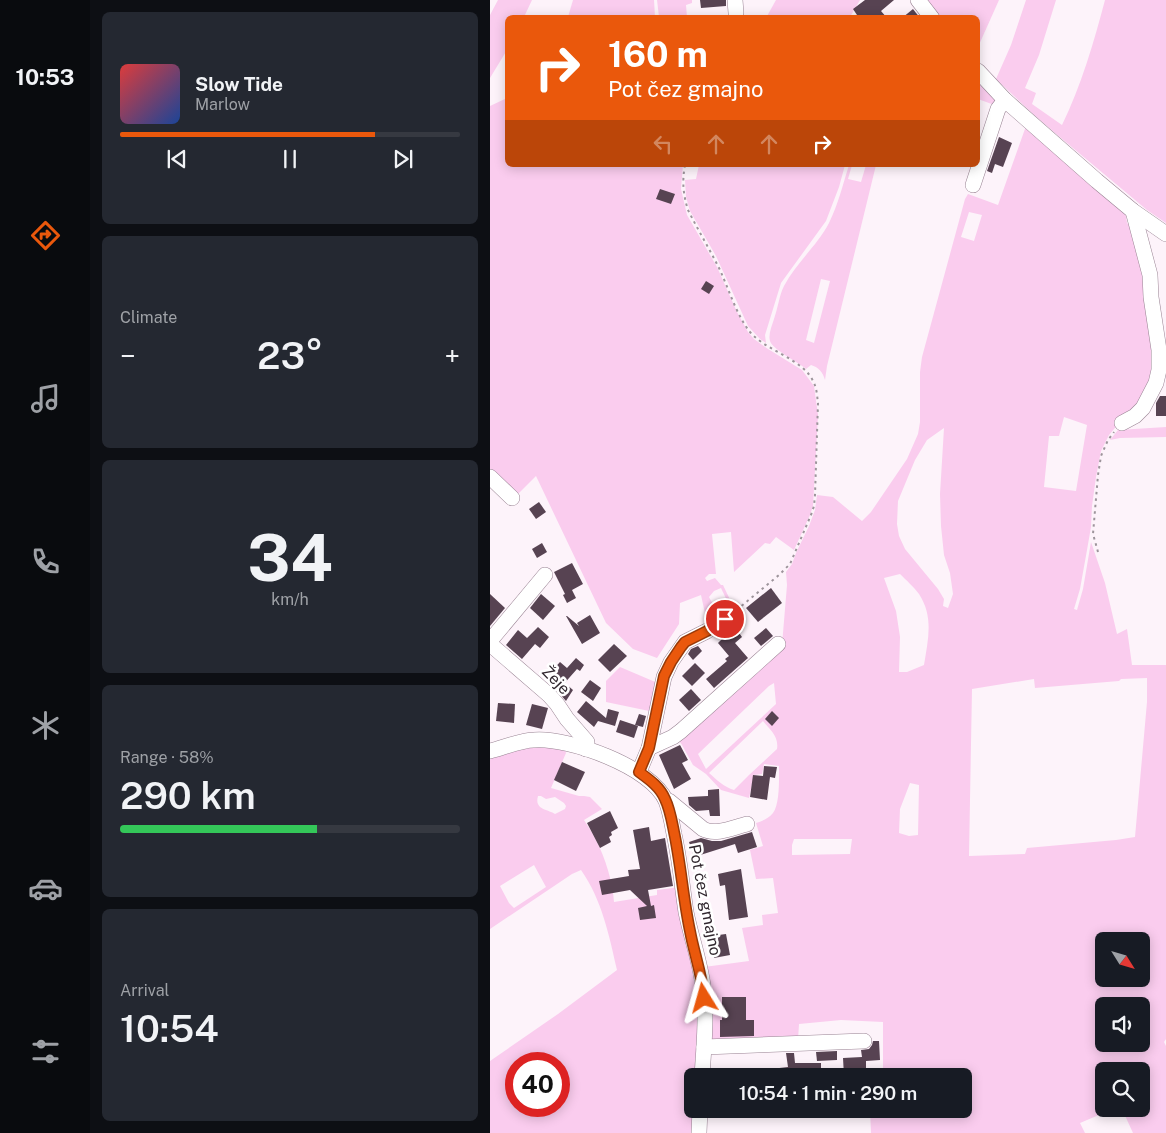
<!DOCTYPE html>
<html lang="en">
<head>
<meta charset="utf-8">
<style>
	:root { --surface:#171b24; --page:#242831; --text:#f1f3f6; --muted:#9ea1a6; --line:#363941; --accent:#ea580c }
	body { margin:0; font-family:"Public Sans",sans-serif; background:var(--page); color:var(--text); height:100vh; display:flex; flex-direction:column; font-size:19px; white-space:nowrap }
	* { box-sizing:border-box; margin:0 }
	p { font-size:16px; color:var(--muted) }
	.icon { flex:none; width:28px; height:28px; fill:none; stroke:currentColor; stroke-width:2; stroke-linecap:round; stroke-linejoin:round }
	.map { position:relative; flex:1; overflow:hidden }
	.panel { display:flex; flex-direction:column; gap:12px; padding:12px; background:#0d0f14; width:400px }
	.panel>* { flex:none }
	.hud { position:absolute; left:15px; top:15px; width:475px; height:152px; border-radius:8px; box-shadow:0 2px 12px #0003; background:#ea580c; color:#fff; overflow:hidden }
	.needle { width:32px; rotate:127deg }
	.tools { position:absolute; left:605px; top:932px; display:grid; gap:10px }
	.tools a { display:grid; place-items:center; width:55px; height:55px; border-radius:8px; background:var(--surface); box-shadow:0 2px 12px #0003; font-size:25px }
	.speed { position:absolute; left:15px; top:1052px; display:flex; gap:10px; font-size:25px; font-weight:700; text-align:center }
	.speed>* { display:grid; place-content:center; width:65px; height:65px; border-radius:50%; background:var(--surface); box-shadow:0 2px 12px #0003; line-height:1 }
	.speed .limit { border:8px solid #d22; background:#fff; color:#111 }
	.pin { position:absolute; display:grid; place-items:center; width:42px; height:42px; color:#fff; margin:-21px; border:2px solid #fff; border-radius:50%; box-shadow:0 1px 5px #0007 }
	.me { position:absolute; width:55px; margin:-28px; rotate:352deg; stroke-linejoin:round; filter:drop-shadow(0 0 4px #0008) }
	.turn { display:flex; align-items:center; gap:18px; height:105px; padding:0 20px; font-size:22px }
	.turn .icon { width:65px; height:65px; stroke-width:2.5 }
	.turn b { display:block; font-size:35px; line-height:42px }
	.lanes { display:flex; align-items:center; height:48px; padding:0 20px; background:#0003; justify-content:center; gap:25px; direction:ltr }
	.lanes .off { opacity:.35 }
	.big { font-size:38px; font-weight:600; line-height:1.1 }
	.panel .card { flex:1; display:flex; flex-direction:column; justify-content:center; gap:8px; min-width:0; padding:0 18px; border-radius:8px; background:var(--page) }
	.panel .dial { align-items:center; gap:0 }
	.dial b { font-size:65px; line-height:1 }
	.song { display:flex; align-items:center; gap:15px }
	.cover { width:60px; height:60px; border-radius:8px; background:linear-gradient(135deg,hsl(0 70% 55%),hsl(220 70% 35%)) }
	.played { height:5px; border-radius:2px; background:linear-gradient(90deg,var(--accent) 75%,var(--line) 75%) }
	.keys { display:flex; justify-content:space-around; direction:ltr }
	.heat { display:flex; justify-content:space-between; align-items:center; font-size:28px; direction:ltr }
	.charge { height:8px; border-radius:4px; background:linear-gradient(90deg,#34c759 58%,var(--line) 0) }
	.trip { position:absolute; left:194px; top:1068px; width:288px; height:50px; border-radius:8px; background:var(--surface); box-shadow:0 2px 12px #0003; font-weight:600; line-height:50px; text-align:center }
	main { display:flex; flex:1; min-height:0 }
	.tab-bar { display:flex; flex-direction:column; width:90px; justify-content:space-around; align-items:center; background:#090b0e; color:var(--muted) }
	.tab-bar .icon { width:35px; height:35px }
	.tab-bar .on { color:var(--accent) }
	.tab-bar b { font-size:22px; color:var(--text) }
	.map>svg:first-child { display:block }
	.green { fill:#faccee; fill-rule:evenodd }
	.building { fill:#574352 }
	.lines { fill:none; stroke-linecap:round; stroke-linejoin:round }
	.minor-casing { stroke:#998393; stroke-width:16 }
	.path { stroke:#9d949b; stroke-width:2; stroke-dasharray:2.5 4; stroke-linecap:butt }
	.minor { stroke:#fff; stroke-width:15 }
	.route-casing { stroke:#983908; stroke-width:12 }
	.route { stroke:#ea580c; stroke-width:9 }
	.labels { text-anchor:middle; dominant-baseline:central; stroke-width:5; stroke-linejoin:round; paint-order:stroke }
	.street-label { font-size:16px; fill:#31282f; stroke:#fff }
</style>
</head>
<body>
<main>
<nav class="tab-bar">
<b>10:53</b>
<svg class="icon on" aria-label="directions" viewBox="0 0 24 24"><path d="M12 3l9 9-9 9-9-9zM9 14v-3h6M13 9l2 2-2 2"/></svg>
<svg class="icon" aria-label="music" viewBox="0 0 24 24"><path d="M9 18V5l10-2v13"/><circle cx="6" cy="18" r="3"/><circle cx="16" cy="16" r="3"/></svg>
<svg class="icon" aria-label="phone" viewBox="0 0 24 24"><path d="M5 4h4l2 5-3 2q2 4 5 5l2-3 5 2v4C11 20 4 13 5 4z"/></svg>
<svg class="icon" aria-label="climate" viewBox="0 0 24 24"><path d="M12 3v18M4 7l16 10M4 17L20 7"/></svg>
<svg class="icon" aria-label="car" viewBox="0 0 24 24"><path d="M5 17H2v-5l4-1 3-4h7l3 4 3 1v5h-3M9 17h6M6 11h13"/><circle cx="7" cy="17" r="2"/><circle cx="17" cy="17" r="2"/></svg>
<svg class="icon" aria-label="filters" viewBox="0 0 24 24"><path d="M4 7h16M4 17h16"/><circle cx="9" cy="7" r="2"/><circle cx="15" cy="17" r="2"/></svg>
</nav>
<section class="panel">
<div class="card">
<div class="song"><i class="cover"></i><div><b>Slow Tide</b><p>Marlow</p></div></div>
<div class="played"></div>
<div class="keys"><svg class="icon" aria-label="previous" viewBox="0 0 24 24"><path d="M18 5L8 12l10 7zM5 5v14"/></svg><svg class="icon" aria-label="pause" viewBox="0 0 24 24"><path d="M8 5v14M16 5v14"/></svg><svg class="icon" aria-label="next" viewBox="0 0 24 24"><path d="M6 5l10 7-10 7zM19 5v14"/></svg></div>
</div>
<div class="card"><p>Climate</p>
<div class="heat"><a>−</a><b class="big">23°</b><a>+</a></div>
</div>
<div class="card dial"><b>34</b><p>km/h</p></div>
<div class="card"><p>Range · 58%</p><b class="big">290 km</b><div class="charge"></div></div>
<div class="card"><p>Arrival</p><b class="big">10:54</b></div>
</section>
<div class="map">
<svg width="676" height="1133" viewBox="0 0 676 1133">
	<rect width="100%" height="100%" fill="#fdf3fa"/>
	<g class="green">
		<polygon points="8,0 42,0 34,17 18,18 17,50 0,78 0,15"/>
		<polygon points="83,0 164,0 165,17 78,17"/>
		<polygon points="167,0 202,0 202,3 196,5 197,17 169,17"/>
		<polygon points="286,0 370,0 360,17 276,18"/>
		<polygon points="437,0 509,0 488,47 488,18 450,17"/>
		<path d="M536,0H566L549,55L535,88L546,93L542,104L572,125C591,86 604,42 615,0H676V223L657,210L565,133L542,113L506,79L521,45Z"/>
		<polygon points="488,83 507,101 507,106 488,99"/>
		<path d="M17,98L18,165H193L191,189L197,215L227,267L247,312L258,332L264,339L278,349L312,370L324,386L328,415L323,506L320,515L304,550L286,537L280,544L275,543L244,572L241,532L222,534L226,574H219L215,578L217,581L225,578L231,585H233L244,608L218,627L211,595L190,603L189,624L167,658L143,649L116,623L46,476L24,498L0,473V106ZM231,588L241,609L229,616L219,597L224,591Z"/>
		<path d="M536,126L631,209L636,216L637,223L644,228L666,349L658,395L629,423L619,435L611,451L606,477L602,506L601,527L597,550L590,589L584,609L587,610L593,589L601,542L615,583L627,634L637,629L642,665H676V1039L674,1042L676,1046V1133H643L632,1109H651V1071H614V1109H623L590,1123L595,1133H381L380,1109H472V1076H393V1022L351,1020L309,1024L308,1040L220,1042L214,967L259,961L252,928L273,925L272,915L288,913L283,878L266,879L260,850L273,846L266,823C272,821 278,819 283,813C290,804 289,778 289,766L274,764L272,774L264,775L259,798L231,790L216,774L203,765L192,745L187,738L292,645L297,585L296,572L302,564L306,553L319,526L325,510L327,495L343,497L372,521L381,512L417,459L428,434L430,422V372L432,357L475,199L478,194L508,205ZM479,212L492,215L484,241L471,237ZM574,417L597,425L586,491L554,487L559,436H569ZM454,428L450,494L451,526L454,555L460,573L463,594L458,608L453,606L454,599L448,589L415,549L409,536L407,524L408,501L425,460L437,440ZM410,574C416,580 424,587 429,594C444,617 438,640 434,665L417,672H409L410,637L406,611L394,578ZM657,678V702L645,837L626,840L537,848L535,854L479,856L482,689L544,679L545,688L629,681L631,679ZM284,683L286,704L216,769L208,754L279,686ZM273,721C280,730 289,736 287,749L259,775L244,790C234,787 227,780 219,773ZM420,783L429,785L428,835L419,836L409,833L410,809ZM304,839H362L360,854L302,855V845ZM614,941H651V979H614ZM614,1006H651V1044H614Z"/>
		<polygon points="209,165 355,165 349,187 336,221 291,283 275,335 276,343 270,339 258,326 226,256 200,211 196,197 195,180 206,179"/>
		<path d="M359,165H362L358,179L371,182L376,165H386L337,366L335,380C333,372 328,367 321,365L316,369C308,362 282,349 280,341C278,334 282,326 284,319C288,308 289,296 294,286C306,263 327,246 339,223C348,205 353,184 359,165ZM331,279L340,281L324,343L316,340Z"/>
		<polygon points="676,427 676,437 630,438 620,440 628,430"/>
		<polygon points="130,667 170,684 164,712 116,702 116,681"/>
		<path d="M45,745L74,748L76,753L61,788L89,796H94L100,797L112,809L94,820C98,827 103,833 106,840C115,857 123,883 124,902L167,895V890L190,887L211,987L207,1076H202V1109H205V1133H0V1061L68,1014L127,970C119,935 112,900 91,870L82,874L0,929V757ZM48,796H51L56,799L65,797L74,803L76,806L75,809L65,814C58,809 44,810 48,796ZM44,865L56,887L24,908L19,903L10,886ZM26,1064H69V1106H26Z"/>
	</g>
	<g class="building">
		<polygon points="210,0 236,0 236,6 211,8"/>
		<polygon points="375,0 404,0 391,11 397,18 369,18 363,9"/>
		<polygon points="423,9 430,18 412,18"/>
		<polygon points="509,137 522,143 513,167 505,164 502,173 497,171"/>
		<polygon points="170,189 185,194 181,204 166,199"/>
		<polygon points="216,281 224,286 219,294 211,289"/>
		<polygon points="670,396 676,396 676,416 666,416 666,403"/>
		<polygon points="49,502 56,512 46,519 39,509"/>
		<polygon points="52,543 57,552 47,558 42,549"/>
		<polygon points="82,563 93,584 82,590 86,598 77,603 73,595 75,594 64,572"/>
		<polygon points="281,588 292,603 268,622 256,608"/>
		<polygon points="0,594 15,608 0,626"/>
		<polygon points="51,594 65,606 53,620 40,608"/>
		<polygon points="100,615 110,633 92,644 76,616 77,616 89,626 87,623"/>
		<polygon points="48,627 59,637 50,648 45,644 32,659 16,645 28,630 37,638"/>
		<polygon points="276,628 283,636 271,646 264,638"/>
		<polygon points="247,630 252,637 245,643 258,658 224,688 216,679 237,661 235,659 239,656 228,643 236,635 238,637"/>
		<polygon points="124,644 137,656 120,672 108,660"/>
		<polygon points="208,646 212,651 203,660 198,654 201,649"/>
		<polygon points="86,658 94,665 90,671 87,669 72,686 59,674 70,662 77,668"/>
		<polygon points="205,663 215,673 202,686 192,676"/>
		<polygon points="100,680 111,688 103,701 91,692"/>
		<polygon points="76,684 83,690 76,701 69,693"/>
		<polygon points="201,689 211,700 199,711 189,700"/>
		<polygon points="96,701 116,718 118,709 129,712 125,726 108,721 104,727 87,712"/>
		<polygon points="8,703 25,704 24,723 6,721"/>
		<polygon points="42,704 58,708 52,729 36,725"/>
		<polygon points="282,711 289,718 282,726 275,719"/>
		<polygon points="149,714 156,716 153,727 145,725"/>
		<polygon points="130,720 148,726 144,738 126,732"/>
		<polygon points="190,745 198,760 192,763 201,779 184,789 169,755"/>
		<polygon points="72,762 95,772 86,791 64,780"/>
		<polygon points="274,766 287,767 285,778 280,777 277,800 260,797 263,775 273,776"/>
		<polygon points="229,789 230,816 220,816 219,810 206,811 199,805 198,797 218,796 218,790"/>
		<polygon points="120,811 128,828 121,832 122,835 119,837 121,842 110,848 97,823"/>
		<polygon points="159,827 161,841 175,838 183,886 158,890 161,906 164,905 166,918 150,920 148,908 157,906 140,890 112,895 109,881 139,876 138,870 150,869 143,830"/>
		<polygon points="262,832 267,847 248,853 245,844 204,857 199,842 211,838 222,841 231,841"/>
		<polygon points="251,869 258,917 239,920 235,885 230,886 228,874"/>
		<polygon points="236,934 240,955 224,958 221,936"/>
		<polygon points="232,997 256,997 256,1020 264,1020 264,1036 230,1037 230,1020 232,1020"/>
		<polygon points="383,1041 389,1041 390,1060 376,1061 376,1076 354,1076 353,1058 372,1057 371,1050 379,1049 382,1045"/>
		<polygon points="347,1051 347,1060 327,1061 326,1052"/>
		<polygon points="296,1053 304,1053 305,1063 331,1063 331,1076 263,1076 263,1071 298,1067"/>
	</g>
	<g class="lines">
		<g class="minor-casing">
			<g id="minor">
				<polyline points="245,0 246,13"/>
				<polyline points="428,0 442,18"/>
				<polyline points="488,71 515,100 607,181 643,211 676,234"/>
				<polyline points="483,185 508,109 515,100"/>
				<polyline points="632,423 645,416 653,408 666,383 669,370 669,350 661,297 660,275 643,211"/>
				<polyline points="0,477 22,498"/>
				<polyline points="0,641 55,575"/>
				<polyline points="0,644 59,695 67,704 77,719 97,742 96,749"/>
				<polyline points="159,748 183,737 191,731 288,644"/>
				<path d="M0,751C12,748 32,740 44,740C78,737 162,767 176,801C180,811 182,823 184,834C190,860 192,886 196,912C201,937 210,961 213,986C217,1015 214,1046 212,1076"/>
				<polyline points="149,772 159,748 174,677 181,662 195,642 217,631 239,616"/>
				<path d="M176,800L179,801L213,829C226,836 244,827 257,824"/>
				<polyline points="214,1047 374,1041"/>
				<polyline points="209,1133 210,1109"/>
			</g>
		</g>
		<g class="path">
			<path d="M195,165C192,181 193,194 198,210C208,230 220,250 230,270C239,290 247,316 260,332C276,351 313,359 323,381C327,388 327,396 328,403L325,495L324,506L321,515L300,564L289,575L249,608"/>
			<polyline points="608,552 603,534 608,475 611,456 618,440 624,432"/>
		</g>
		<use href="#minor" class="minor"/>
	</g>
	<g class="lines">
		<g class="route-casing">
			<path id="route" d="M214,998C212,974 204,953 200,931C193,898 191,865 184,832C182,822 180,809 175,799C170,787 160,780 149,772L159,748L174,676L181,662L191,647L195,642L217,631L235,619"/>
		</g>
		<use href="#route" class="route"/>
	</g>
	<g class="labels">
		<g class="street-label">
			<text transform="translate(66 680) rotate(46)">Žeje</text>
			<text transform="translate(215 900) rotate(79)">Pot čez gmajno</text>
		</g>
	</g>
</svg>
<div class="tools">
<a><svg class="needle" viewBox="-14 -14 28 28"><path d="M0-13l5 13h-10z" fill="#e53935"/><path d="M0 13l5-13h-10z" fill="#9ea1a6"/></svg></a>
<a><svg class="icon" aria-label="sound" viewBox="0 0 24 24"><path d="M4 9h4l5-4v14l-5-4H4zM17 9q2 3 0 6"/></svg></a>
<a><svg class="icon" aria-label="search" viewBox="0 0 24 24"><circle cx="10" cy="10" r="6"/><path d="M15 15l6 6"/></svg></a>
</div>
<div class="speed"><div class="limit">40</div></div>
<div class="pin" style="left:235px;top:619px;background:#d93025"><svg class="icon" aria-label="arrive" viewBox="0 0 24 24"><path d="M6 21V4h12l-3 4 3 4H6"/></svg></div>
<svg class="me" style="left:214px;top:998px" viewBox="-20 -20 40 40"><path d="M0-17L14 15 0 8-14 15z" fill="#ea580c" stroke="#fff" stroke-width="4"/></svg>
<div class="trip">10:54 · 1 min · 290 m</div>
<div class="hud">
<div class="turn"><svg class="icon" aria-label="right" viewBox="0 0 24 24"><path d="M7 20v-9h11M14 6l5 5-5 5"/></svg><div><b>160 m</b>Pot čez gmajno</div></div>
<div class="lanes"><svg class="icon off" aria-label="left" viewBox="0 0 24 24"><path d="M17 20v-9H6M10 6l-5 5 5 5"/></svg><svg class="icon off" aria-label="ahead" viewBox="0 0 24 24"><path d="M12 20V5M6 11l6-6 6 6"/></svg><svg class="icon off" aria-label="ahead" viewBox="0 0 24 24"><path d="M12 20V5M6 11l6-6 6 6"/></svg><svg class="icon" aria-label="right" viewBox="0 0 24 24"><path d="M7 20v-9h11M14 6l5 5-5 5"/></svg></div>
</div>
</div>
</main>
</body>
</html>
